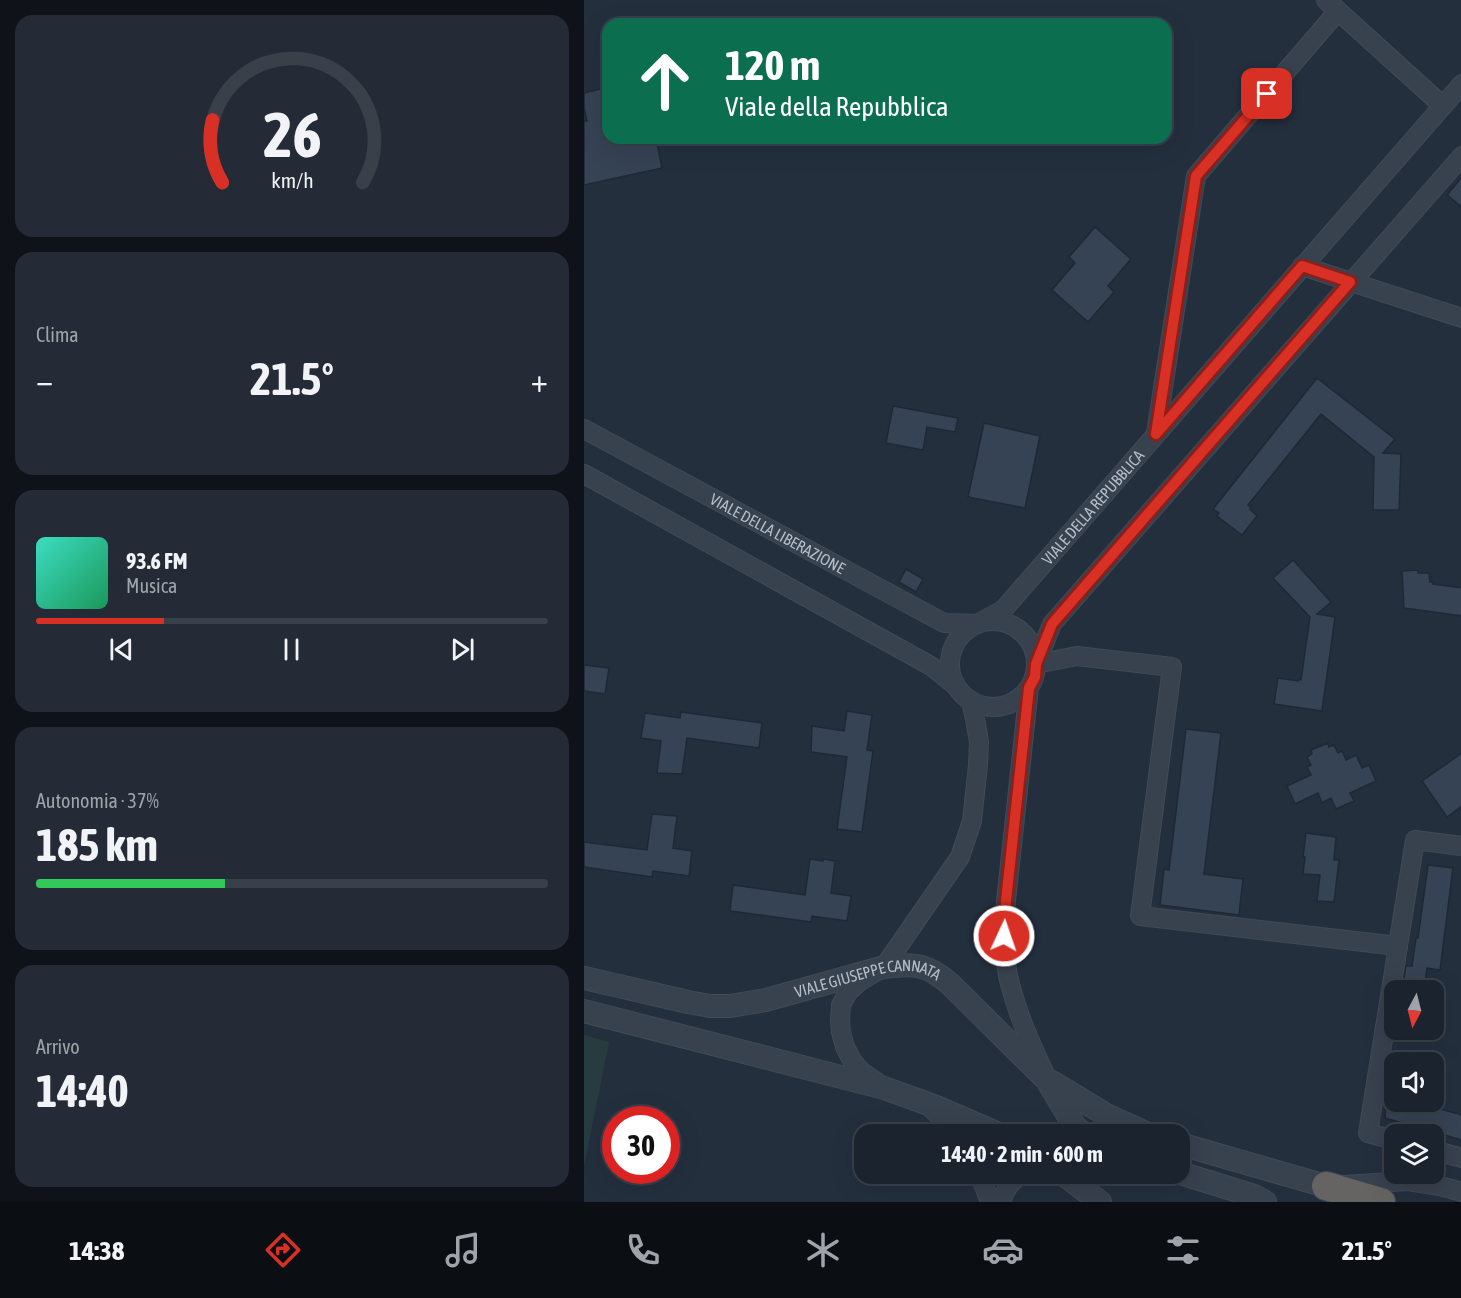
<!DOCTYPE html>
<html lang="it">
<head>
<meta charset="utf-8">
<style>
	:root { --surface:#1b232e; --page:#242b36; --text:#f1f3f6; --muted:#a0a4aa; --line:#39404a; --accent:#d93025 }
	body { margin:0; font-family:"Asap Condensed",sans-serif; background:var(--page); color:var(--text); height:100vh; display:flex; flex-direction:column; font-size:22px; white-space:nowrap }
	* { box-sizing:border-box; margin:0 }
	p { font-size:20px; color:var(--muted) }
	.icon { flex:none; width:33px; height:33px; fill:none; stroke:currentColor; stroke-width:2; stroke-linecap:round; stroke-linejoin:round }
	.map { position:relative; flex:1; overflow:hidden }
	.sheet { display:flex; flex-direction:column; gap:15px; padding:15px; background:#0f1319; width:584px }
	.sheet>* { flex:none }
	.hud { position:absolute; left:18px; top:18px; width:570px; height:126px; border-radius:18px; box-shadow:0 6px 24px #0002,0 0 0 2px var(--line); background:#0b6e4f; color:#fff; overflow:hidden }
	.needle { width:39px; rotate:187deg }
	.buttons { position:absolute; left:800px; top:980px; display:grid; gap:12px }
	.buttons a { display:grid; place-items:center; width:60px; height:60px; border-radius:12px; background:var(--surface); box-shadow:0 6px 24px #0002,0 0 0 2px var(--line); font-size:30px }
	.speed { position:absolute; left:18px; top:1106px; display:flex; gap:12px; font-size:30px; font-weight:700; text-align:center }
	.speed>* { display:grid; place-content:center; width:78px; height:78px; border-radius:50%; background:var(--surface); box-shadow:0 6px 24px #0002,0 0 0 2px var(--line); line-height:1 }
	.speed .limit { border:9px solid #d22; background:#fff; color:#111 }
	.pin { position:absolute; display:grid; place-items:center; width:51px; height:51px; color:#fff; margin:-26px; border-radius:12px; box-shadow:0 3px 9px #0006 }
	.me { position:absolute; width:66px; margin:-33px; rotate:3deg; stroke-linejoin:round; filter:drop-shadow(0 0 4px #0008) }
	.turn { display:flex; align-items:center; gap:21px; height:126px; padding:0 24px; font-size:27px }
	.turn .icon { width:78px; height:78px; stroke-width:2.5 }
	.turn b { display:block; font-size:42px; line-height:51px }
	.big { font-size:45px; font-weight:700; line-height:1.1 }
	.sheet .tile { flex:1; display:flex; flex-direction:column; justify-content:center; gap:9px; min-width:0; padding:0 21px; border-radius:18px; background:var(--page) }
	.sheet .dial { align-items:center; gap:0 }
	.dial svg { height:156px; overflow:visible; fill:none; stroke:var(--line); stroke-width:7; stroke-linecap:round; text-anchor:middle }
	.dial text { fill:var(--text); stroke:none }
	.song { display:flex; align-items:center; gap:18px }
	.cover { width:72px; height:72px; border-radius:9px; background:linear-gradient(135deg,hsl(170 70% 55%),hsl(150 70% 35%)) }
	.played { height:6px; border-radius:3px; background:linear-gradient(90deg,var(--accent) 25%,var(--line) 25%) }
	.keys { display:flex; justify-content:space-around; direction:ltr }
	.heat { display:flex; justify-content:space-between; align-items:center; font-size:33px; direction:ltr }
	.charge { height:9px; border-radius:4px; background:linear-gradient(90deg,#34c759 37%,var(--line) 0) }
	.trip { position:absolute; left:270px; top:1124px; width:336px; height:60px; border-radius:18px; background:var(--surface); box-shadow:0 6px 24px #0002,0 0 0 2px var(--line); font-weight:700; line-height:60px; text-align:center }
	.dock { display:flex; height:96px; justify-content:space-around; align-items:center; background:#0b0e12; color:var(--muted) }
	.dock .icon { width:42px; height:42px }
	.dock .selected { color:var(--accent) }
	.dock b { font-size:27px; color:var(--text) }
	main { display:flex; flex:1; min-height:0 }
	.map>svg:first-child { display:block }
	.green { fill:#263c3f }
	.building { fill:#364354; stroke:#1f2835; stroke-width:1.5 }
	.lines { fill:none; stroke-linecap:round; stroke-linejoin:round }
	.minor-casing { stroke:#414a57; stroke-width:20 }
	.tertiary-casing { stroke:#414a57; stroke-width:24 }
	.trunk-casing { stroke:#434c59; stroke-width:30 }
	.minor { stroke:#38414e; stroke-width:18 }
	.tertiary { stroke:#38414e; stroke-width:22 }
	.trunk { stroke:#656462; stroke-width:28 }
	.route-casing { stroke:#8d1f18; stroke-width:15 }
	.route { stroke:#d93025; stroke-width:10 }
	.labels { text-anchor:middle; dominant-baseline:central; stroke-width:6; stroke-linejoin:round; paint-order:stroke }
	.street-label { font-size:16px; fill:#b4bcc9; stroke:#1d2633 }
</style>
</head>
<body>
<main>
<section class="sheet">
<div class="tile dial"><svg viewBox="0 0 100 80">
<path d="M14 69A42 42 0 1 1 86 69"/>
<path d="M14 69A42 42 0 0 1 9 37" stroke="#d93025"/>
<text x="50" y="56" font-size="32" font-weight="700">26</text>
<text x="50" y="72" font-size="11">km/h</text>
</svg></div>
<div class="tile"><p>Clima</p>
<div class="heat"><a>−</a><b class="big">21.5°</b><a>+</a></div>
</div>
<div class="tile">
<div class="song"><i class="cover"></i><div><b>93.6 FM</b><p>Musica</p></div></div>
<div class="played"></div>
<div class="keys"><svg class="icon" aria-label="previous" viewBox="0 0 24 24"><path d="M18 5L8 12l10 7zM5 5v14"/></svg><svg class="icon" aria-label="pause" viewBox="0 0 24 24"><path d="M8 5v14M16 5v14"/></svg><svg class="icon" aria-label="next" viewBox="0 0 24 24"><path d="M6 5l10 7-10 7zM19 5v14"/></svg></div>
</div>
<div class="tile"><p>Autonomia · 37%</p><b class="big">185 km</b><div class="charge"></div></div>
<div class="tile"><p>Arrivo</p><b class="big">14:40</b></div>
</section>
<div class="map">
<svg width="878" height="1202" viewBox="0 0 878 1202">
	<rect width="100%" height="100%" fill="#242f3e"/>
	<polygon class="green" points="0,1035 25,1042 0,1166"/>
	<g class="building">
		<polygon points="24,87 24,138 72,138 78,168 0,185 0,121 3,121 0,107 0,93"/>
		<polygon points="878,177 878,207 863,195"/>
		<polygon points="511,227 547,259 524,286 530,292 504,322 468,290 491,263 485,257"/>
		<polygon points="733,378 811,439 799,453 817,454 815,510 789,510 790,457 737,414 664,505 667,507 666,509 673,516 658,535 633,516 635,513 629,509"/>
		<polygon points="309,406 374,418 371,432 343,427 339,450 302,443"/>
		<polygon points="400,423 456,436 441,508 384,497"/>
		<polygon points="709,560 747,602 733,614 751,617 738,711 690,704 694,678 714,681 714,679 717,680 726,617 689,578"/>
		<polygon points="322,569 339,579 332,592 315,582"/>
		<polygon points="834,570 834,573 845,573 846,582 849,582 849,584 878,588 878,616 820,608 818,571"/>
		<polygon points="0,665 25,668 21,694 0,691"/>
		<polygon points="263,711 288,715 283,750 289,751 278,832 253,829 263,757 227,752 228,726 260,731"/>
		<polygon points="97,712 178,723 175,748 103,738 98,774 73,773 77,741 57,738 61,713 96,718"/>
		<polygon points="602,729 637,733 620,874 659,879 655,915 576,905 580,869 585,870"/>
		<polygon points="744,743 745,747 750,745 754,753 758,751 762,760 772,755 778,768 785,765 792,781 766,793 770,801 752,809 747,798 738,803 734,793 711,804 703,786 727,775 723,767 727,765 723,757 728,754 727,750"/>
		<polygon points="878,753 878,806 863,817 838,781"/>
		<polygon points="68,814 93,816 89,848 108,851 105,876 69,871 68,877 0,867 0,842 63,850"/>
		<polygon points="722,833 752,837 750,860 755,860 750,902 733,901 736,875 719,874 721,857 719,857"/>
		<polygon points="226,859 239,861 239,859 251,861 247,893 267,896 263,921 228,916 227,922 146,911 149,885 221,895"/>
		<polygon points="844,865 869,868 856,970 843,968 840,990 818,990 822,966 828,966 832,938 834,938"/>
		<polygon points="802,1101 827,1101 878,1115 878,1140 801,1118"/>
	</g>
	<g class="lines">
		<g class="minor-casing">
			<g id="minor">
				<polyline points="742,0 859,106"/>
				<polyline points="718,266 878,318"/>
				<path id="s1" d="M0,429L360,623L393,624L419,610L878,84"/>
				<polyline points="572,433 612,176 754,11"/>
				<polyline points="0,474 347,666 372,686"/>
				<circle cx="409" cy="664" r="43"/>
				<polyline points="452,664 468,624 878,156"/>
				<polyline points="452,664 493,656 588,667 556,916 814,946"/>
				<path d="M445,688L422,901C420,928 419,954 425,980C433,1013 446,1042 460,1072"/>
				<polyline points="297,1085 278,1072 269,1062 261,1047 257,1032 256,1020 257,1005 264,992 275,982 300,967 376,857 388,821 394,765 395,742 392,724 387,701"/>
				<polyline points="348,1109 374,1134"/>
				<polyline points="810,1140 784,1133 831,840 878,846"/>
				<polyline points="849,1150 878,1158"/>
				<polyline points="395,1173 406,1202"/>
				<polyline points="761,1185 824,1181 856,1186 878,1192"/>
				<path d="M417,1202C421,1188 428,1180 440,1173"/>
			</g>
		</g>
		<g class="tertiary-casing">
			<g id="tertiary">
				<path id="s2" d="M0,978L104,1002L126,1006H146L182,1000L300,967C330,963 343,964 366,984L463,1080L491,1127L501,1134"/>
				<polyline points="0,1011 300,1088 350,1106 415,1134"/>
				<polyline points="468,1082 524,1116 564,1134"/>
				<polyline points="596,1144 742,1186"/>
				<polyline points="478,1173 516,1202"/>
				<polyline points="596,1173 670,1196 681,1202"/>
			</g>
		</g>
		<g class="trunk-casing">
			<polyline id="trunk" points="742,1186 797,1202"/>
		</g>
		<use href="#minor" class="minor"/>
		<use href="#tertiary" class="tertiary"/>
		<use href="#trunk" class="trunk"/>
	</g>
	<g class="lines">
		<g class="route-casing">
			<polyline id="route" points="420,936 422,901 445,688 451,677 452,664 468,624 766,282 718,266 572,434 612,176 683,94"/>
		</g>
		<use href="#route" class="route"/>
	</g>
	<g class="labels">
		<g class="street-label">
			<text stroke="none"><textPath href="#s1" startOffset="608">VIALE DELLA REPUBBLICA</textPath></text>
			<text stroke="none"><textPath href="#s1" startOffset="220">VIALE DELLA LIBERAZIONE</textPath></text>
			<text stroke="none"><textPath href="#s2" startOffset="291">VIALE GIUSEPPE CANNATA</textPath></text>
		</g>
	</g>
</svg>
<div class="buttons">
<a><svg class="needle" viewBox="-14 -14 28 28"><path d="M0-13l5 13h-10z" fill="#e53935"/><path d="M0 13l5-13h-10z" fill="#a0a4aa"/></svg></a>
<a><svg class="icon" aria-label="sound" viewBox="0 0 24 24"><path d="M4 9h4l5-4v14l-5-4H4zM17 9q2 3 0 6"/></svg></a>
<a><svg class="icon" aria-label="layers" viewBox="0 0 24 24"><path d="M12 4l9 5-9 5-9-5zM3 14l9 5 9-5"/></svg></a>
</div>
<div class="speed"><div class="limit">30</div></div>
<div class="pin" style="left:683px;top:94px;background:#d93025"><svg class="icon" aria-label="arrive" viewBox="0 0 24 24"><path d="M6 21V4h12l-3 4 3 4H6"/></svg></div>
<svg class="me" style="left:420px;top:936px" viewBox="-20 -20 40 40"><circle r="17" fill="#d93025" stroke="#fff" stroke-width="3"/><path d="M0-11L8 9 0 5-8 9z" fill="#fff"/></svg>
<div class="trip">14:40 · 2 min · 600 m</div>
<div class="hud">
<div class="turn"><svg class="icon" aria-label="ahead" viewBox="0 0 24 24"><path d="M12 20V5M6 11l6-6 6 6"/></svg><div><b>120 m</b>Viale della Repubblica</div></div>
</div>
</div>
</main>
<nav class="dock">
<b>14:38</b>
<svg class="icon selected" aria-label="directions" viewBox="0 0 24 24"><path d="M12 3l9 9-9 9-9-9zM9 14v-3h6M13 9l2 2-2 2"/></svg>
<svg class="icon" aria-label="music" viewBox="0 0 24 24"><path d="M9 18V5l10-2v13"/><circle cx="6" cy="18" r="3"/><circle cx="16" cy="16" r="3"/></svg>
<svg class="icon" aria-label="phone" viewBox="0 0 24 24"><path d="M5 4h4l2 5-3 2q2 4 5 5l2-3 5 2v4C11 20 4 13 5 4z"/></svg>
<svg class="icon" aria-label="climate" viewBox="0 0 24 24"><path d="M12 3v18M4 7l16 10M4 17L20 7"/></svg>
<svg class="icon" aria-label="car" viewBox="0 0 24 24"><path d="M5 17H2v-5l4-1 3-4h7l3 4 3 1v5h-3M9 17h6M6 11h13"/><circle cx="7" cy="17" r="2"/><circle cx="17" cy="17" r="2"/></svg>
<svg class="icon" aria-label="filters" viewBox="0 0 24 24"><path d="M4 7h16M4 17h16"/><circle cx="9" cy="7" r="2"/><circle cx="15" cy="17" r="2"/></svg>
<b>21.5°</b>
</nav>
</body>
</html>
